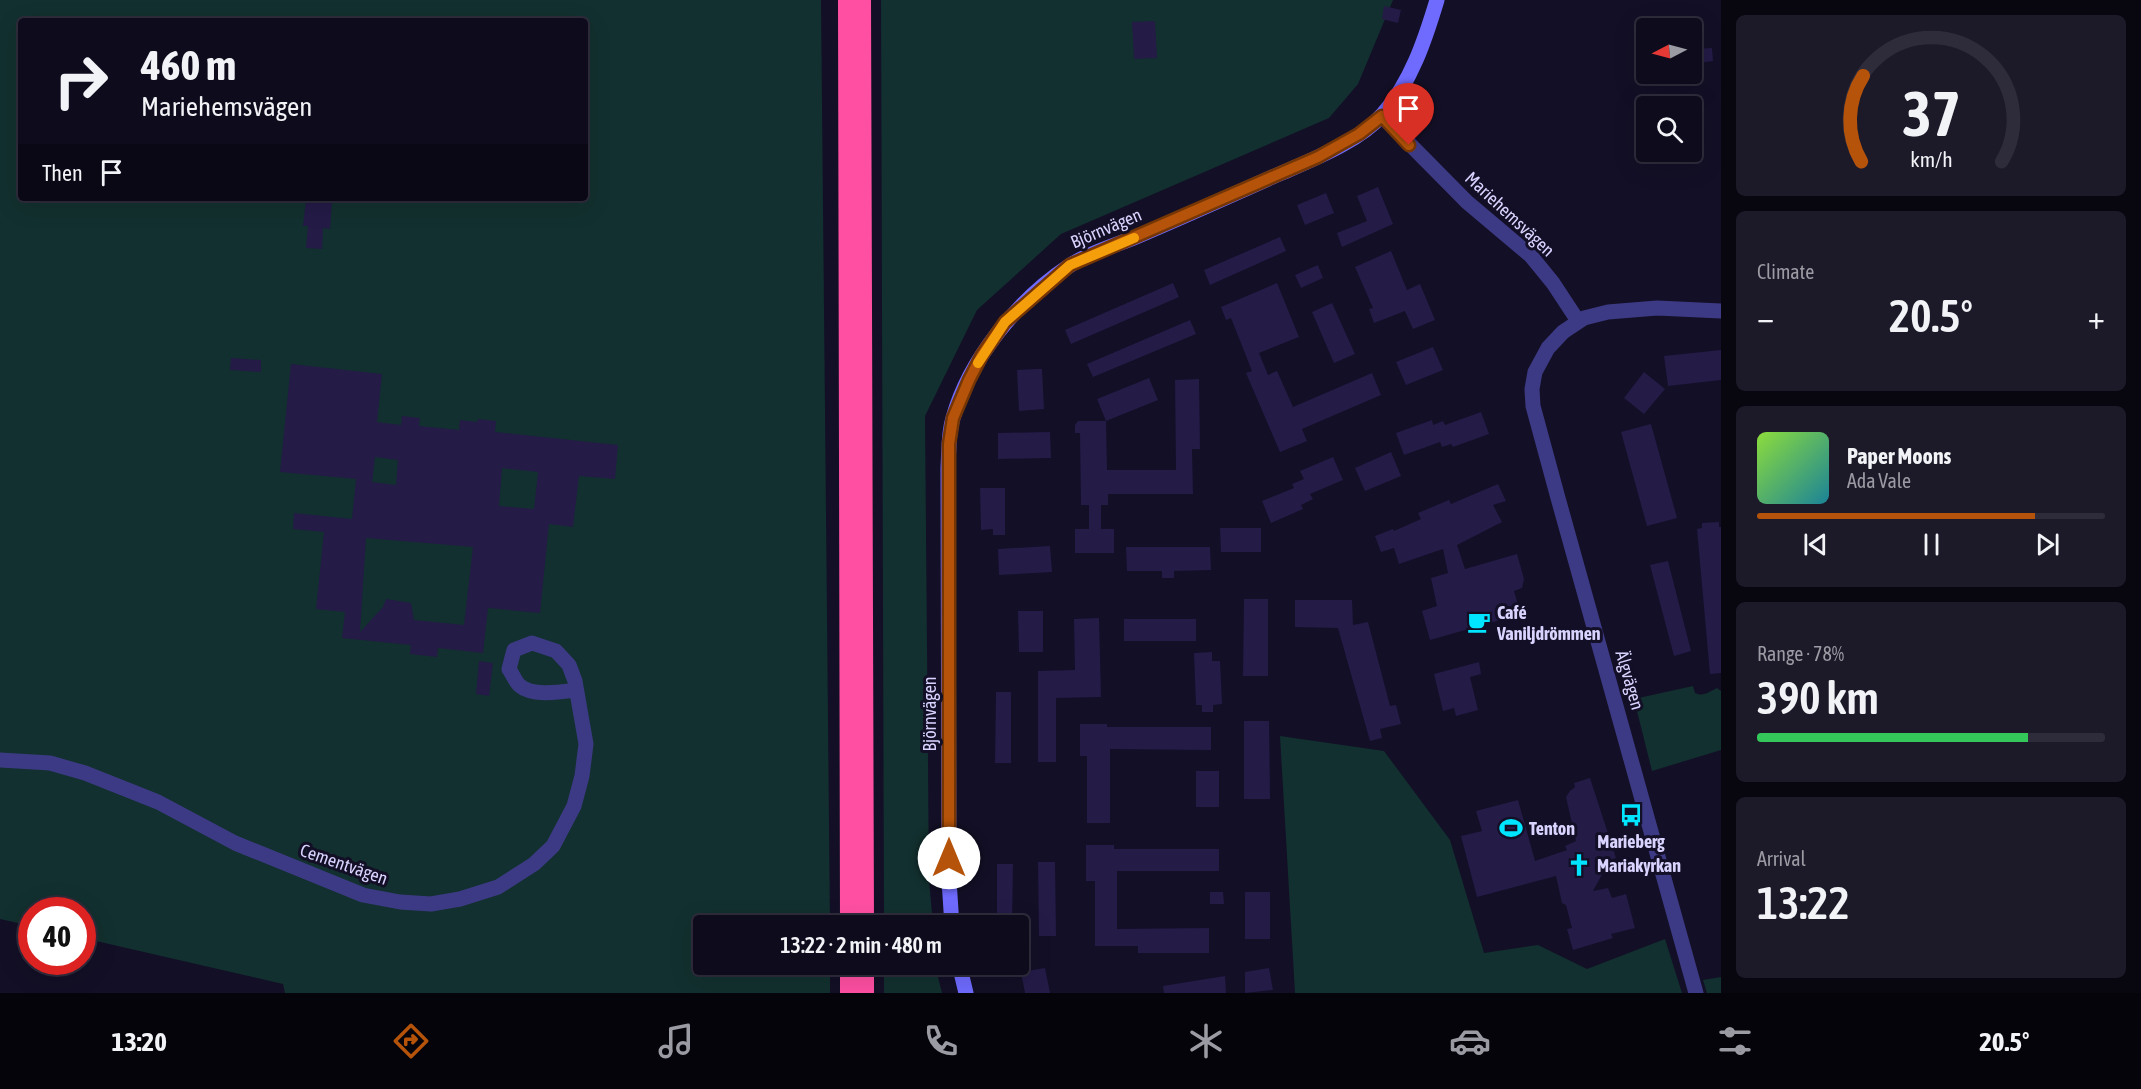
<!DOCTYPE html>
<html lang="en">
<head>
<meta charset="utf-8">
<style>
	:root { --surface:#0e0b1c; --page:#1c1929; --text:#f1f3f6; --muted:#9b9ba3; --line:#2e2b3b; --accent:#b45309 }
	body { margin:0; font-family:"Asap Condensed",sans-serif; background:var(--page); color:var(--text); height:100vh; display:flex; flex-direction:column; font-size:22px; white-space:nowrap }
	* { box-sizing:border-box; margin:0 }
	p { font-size:20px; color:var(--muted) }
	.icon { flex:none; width:33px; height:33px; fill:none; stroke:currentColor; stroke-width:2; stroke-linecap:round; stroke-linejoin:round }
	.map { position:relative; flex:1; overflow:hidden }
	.side { display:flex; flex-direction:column; gap:15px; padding:15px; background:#08060f; width:420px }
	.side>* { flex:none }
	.hud { position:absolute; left:18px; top:18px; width:570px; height:183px; border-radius:6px; box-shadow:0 6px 24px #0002,0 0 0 2px var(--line); background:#0e0b1c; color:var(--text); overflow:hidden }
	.needle { width:39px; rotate:264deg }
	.tools { position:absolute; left:1636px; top:18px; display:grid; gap:12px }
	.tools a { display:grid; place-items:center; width:66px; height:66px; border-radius:6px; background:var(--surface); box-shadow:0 6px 24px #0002,0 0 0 2px var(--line); font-size:30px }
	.speed { position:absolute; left:18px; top:897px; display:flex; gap:12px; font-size:30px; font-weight:700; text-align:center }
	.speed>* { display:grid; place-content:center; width:78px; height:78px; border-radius:50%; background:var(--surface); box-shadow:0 6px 24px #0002,0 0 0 2px var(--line); line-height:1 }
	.speed .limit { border:9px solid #d22; background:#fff; color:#111 }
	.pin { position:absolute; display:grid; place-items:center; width:51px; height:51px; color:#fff; margin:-62px -26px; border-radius:50% 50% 50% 0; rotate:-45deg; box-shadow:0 0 6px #0007 }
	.pin .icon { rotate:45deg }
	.me { position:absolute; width:66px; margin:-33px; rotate:0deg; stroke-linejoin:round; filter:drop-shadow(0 0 4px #0008) }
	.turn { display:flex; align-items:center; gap:21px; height:126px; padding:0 24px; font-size:27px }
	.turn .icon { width:78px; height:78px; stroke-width:2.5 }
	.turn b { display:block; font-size:42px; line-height:51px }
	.then { display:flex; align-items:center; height:57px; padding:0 24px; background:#0003; gap:12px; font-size:22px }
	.big { font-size:45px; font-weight:600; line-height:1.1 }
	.side .tile { flex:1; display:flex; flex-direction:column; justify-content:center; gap:9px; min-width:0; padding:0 21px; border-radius:9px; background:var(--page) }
	.side .dial { align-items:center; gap:0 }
	.dial svg { height:156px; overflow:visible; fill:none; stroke:var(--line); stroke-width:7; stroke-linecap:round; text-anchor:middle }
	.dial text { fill:var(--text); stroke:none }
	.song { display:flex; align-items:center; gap:18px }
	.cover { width:72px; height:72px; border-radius:9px; background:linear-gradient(135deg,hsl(90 70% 55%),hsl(190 70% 35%)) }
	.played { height:6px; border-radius:3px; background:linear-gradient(90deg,var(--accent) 80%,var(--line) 80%) }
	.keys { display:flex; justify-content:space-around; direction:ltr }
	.heat { display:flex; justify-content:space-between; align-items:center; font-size:33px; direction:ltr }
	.charge { height:9px; border-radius:4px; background:linear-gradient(90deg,#34c759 78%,var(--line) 0) }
	.trip { position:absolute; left:693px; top:915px; width:336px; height:60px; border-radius:6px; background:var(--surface); box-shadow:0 6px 24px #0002,0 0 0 2px var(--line); font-weight:600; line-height:60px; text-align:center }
	.dock { display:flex; height:96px; justify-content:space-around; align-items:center; background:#06040b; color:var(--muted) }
	.dock .icon { width:42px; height:42px }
	.dock .on { color:var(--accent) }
	.dock b { font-size:27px; color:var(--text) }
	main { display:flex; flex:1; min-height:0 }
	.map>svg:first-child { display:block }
	.green { fill:#12302f; fill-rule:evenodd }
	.building { fill:#241b47; fill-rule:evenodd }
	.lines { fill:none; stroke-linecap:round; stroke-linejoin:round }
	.street { stroke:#3d3a85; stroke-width:15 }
	.secondary { stroke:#6f6bff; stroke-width:15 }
	.highway { stroke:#ff4fa3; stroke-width:18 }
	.route-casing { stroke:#753606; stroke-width:15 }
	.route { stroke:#b45309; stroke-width:10 }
	.slow { stroke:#f59e0b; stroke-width:10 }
	.labels { text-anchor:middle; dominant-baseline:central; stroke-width:6; stroke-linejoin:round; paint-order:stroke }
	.street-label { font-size:18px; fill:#d9d4ff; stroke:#130f26 }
	.poi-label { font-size:18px; font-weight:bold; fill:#d9d4ff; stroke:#130f26; text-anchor:start }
</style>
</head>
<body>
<main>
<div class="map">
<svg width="1721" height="993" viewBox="0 0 1721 993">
	<rect width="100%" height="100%" fill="#130f26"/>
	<g class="green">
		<path d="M0,0H821L830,925L704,926V964L830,965V993H285L283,984L83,938L82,910H32L31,926L0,919ZM21,21H585V198H21Z"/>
		<polygon points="881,0 1393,0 1358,84 1329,118 1061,234 977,310 925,416 929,879 933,925 884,925"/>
		<path d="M1693,686L1695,693C1703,697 1709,692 1717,688L1721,691V750L1652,771L1634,699Z"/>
		<polygon points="1280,736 1384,751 1450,840 1484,953 1538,945 1587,969 1665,939 1682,993 1295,993"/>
		<polygon points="884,965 935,965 942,993 884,993"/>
		<polygon points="1721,977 1721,993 1707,993 1703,980"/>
	</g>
	<g class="building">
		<polygon points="1384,6 1401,10 1398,23 1382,19"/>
		<polygon points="1155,21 1157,58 1134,59 1132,22"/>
		<polygon points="1712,48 1713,61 1698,63 1696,49"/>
		<polygon points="1378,187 1393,224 1342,247 1337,233 1367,221 1357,196"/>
		<polygon points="1326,193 1334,213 1305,225 1297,205"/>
		<polygon points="306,200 332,202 330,229 323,228 322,249 306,248 308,226 303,226"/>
		<polygon points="1280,237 1286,251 1210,285 1204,270"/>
		<polygon points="1391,251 1407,290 1420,284 1435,320 1413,329 1405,311 1374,323 1369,309 1373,308 1355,267"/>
		<polygon points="1318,265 1323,278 1301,288 1295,275"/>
		<polygon points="1173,283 1179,297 1071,344 1065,330"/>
		<polygon points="1277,283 1299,337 1259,353 1268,375 1277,371 1293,407 1372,373 1381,395 1302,429 1307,441 1280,452 1246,373 1252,371 1231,318 1226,320 1221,307"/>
		<polygon points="1332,303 1355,354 1334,363 1312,312"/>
		<polygon points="1190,320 1196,334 1093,377 1087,364"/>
		<polygon points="1433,347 1443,370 1406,385 1396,362"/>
		<polygon points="1721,350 1721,380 1668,386 1664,356"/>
		<polygon points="231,358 261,360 261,372 230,370"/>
		<path d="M291,364L382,374L377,422L401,425L402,416L420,418L419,426L459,430L460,420L477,422L478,419L496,421L495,432L618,445L615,479L579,476L573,527L549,524L540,613L488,608L483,653L438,648L437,657L410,654L411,645L342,638L345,612L316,609L324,532L293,529L294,513L352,519L356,479L280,472ZM375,457L398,460L396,485L372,482ZM502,468L538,472L534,509L499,506ZM366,538L473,547L464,625L414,620L411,603L386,599L383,607L360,632Z"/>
		<polygon points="1036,369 1042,369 1044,409 1019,411 1017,370"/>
		<polygon points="1644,372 1665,389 1644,414 1624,398"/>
		<polygon points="1149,378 1158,400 1106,421 1107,470 1176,470 1175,380 1199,379 1200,449 1192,449 1193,494 1108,494 1108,505 1101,505 1101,529 1114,529 1114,553 1075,553 1075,529 1089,529 1089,505 1081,505 1080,433 1075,433 1075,425 1078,421 1106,421 1097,399"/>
		<polygon points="1481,412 1489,434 1453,447 1451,444 1442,447 1440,442 1404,455 1396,433 1432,420 1433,425 1443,421 1445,425"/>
		<polygon points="1651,424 1677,518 1647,526 1621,432"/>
		<polygon points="1050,432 1051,458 998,459 998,433"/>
		<polygon points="1391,452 1401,476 1365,491 1355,468"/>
		<polygon points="1333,457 1343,480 1310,494 1313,499 1301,505 1303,509 1271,523 1262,501 1294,488 1292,484 1304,479 1300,471"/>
		<polygon points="1498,484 1506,501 1493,505 1502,522 1457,545 1465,569 1517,554 1524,579 1522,588 1514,591 1520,612 1510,614 1511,617 1430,640 1422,611 1437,606 1431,578 1448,573 1443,549 1399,564 1394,548 1381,552 1375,536 1393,529 1394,531 1421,519 1418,513 1449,500 1451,504"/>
		<polygon points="980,488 1005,488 1005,535 993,535 993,529 981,530"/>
		<polygon points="1719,522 1719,527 1721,527 1721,673 1710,674 1697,529 1702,528 1702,523"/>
		<polygon points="1220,528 1261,528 1261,552 1221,552"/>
		<polygon points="1050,546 1052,572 999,575 998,549"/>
		<polygon points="1126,547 1210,547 1211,570 1174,571 1174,578 1162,578 1162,571 1127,571"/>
		<polygon points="1668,561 1691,651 1674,656 1650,565"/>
		<polygon points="1244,599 1268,599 1268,676 1243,676"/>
		<polygon points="1295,600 1352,600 1353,625 1368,622 1390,706 1396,705 1401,724 1380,729 1382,738 1370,741 1338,628 1295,627"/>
		<polygon points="1018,611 1043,611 1043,652 1019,652"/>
		<polygon points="1099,618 1101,697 1056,698 1056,762 1038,762 1038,671 1075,670 1074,619"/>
		<rect x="1124" y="619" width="72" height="22"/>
		<polygon points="1212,652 1212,661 1220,661 1222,704 1213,705 1213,712 1202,712 1202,705 1196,705 1194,653"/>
		<polygon points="479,661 493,663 489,696 476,694"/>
		<polygon points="1479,662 1481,674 1470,677 1478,710 1456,716 1454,708 1443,711 1434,674"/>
		<polygon points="996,692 1011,692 1011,763 995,763"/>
		<polygon points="1244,721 1269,721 1270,799 1244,799"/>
		<polygon points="1080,724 1107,724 1107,727 1211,727 1211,750 1110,749 1110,823 1087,823 1087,756 1080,756"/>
		<rect x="1196" y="771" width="23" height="36"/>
		<polygon points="1590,778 1616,858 1602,862 1604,871 1593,891 1608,888 1612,898 1626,894 1635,928 1611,934 1613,938 1573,950 1567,929 1572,928 1566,905 1562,903 1556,876 1477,897 1461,836 1482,831 1476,811 1518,800 1535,861 1567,850 1565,846 1576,841 1566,797 1570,791 1575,787 1574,783"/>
		<polygon points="1086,845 1114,845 1114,849 1219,849 1219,871 1117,871 1117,929 1209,928 1209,953 1138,953 1138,946 1095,946 1095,881 1086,881"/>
		<polygon points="1038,862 1055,862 1056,936 1039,936"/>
		<polygon points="997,864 1013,864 1012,926 997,926"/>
		<polygon points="1210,892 1223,892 1224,904 1210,904"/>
		<rect x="1245" y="892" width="25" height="47"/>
		<polygon points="1045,968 1050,993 1025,993 1021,972"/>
		<polygon points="1269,968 1273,990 1245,993 1245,972"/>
		<polygon points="1225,976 1226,993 1164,993 1163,986"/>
	</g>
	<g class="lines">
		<g class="street">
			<polyline points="1382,116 1467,202 1531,256 1553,283 1578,321"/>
			<path d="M0,760L50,763L85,773L158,802L235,843L363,895L400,902L431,904L460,899L498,887L534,864L553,846L574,806L582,776L586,744L575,681L569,665L556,651L532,643L514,650L509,669C512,673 515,681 519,685C532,697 561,692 576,690"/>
			<polyline points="1696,993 1558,498 1533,406 1532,389 1535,372 1548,348 1563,332 1584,318 1608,312 1657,308 1721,311"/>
		</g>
		<g class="secondary">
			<path d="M952,926L949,880L948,468C949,452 948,434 953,418C969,359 1019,299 1069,266C1086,254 1116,245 1136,237C1183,217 1230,196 1277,175C1311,160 1359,142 1383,114C1411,82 1425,40 1437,0"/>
			<polyline points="959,964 966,993"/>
		</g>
		<g class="highway">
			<polyline points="847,0 849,926"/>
			<polyline points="862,0 865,926"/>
			<polyline points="849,964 849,993"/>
			<polyline points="865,964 865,993"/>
		</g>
	</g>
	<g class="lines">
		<g class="route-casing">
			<polyline id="route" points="949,858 949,444 953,418 969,380 982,355 1005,322 1070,265 1318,157 1359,134 1382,116 1409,145"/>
		</g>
		<use href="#route" class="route"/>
		<polyline class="slow" points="978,363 1005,322 1070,265 1134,238"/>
	</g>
	<defs>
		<g id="cafe-bare" transform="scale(1.8)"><path d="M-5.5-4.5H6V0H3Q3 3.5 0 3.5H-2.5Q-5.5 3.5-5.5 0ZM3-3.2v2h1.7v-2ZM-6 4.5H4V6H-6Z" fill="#00e5ff" stroke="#130f26" stroke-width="2.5" paint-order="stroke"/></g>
		<g id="bus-bare" transform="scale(1.8)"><path d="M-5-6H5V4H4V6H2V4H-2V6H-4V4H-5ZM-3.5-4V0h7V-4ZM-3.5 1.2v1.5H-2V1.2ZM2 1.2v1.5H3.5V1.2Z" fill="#00e5ff" stroke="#130f26" stroke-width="2.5" paint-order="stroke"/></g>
		<g id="stadium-bare" transform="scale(1.8)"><path d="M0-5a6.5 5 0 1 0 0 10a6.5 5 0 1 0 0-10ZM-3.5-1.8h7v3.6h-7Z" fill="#00e5ff" stroke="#130f26" stroke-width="2.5" paint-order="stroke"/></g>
		<g id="church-bare" transform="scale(1.8)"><path d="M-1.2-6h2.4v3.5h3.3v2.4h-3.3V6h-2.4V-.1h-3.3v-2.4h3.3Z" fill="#00e5ff" stroke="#130f26" stroke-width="2.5" paint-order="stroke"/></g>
	</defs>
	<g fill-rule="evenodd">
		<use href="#cafe-bare" x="1479" y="622"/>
		<use href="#bus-bare" x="1631" y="815"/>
		<use href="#stadium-bare" x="1511" y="828"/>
		<use href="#church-bare" x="1579" y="865"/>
	</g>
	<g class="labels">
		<g class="street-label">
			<text transform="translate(1510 214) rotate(43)">Mariehemsvägen</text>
			<text transform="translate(1106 228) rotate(-23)">Björnvägen</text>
			<text transform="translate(1630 680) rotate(74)">Älgvägen</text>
			<text transform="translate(929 714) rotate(-90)">Björnvägen</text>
			<text transform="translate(344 864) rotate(19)">Cementvägen</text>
		</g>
		<g class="poi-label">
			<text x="1497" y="612">Café<tspan x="1497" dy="21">Vaniljdrömmen</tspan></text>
			<text x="1529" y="828">Tenton</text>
			<text x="1631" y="841" text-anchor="middle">Marieberg</text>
			<text x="1597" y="865">Mariakyrkan</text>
		</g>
	</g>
</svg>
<div class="tools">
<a><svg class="needle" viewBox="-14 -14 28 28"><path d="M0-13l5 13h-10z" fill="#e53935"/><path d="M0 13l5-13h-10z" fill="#9b9ba3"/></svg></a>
<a><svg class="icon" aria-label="search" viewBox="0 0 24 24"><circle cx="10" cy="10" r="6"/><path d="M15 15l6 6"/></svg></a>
</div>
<div class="speed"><div class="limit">40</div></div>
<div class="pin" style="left:1409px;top:145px;background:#d93025"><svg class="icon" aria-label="arrive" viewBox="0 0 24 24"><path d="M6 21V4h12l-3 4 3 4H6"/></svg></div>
<svg class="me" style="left:949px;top:858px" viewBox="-20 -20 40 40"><circle r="19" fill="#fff"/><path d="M0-13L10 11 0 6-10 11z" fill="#b45309"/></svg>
<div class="trip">13:22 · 2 min · 480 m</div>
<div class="hud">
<div class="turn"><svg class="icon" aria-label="right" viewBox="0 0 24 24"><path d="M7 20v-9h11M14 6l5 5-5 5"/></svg><div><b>460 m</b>Mariehemsvägen</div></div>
<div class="then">Then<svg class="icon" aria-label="arrive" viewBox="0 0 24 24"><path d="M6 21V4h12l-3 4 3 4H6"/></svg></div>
</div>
</div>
<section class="side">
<div class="tile dial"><svg viewBox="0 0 100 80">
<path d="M14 69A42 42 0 1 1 86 69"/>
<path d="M14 69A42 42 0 0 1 15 25" stroke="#b45309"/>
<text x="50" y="56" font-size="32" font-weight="700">37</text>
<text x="50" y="72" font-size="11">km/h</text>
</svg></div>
<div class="tile"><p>Climate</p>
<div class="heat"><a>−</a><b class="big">20.5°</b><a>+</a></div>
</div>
<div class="tile">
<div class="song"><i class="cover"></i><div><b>Paper Moons</b><p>Ada Vale</p></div></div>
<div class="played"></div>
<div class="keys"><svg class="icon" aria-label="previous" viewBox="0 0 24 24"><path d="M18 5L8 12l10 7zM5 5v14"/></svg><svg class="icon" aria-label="pause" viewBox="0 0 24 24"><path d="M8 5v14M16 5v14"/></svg><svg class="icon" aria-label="next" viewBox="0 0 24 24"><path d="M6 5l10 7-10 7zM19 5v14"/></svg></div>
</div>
<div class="tile"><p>Range · 78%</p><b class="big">390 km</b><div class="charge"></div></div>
<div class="tile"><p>Arrival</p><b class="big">13:22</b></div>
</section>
</main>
<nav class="dock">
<b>13:20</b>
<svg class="icon on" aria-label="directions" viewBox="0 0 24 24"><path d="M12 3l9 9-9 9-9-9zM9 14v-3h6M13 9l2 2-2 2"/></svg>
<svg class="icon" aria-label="music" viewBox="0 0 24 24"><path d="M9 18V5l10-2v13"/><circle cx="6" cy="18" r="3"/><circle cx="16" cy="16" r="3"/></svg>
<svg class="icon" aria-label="phone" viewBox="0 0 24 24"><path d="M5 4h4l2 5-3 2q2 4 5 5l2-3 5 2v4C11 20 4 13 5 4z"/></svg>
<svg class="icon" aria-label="climate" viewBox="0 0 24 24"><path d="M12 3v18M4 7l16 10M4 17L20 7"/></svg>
<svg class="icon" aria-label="car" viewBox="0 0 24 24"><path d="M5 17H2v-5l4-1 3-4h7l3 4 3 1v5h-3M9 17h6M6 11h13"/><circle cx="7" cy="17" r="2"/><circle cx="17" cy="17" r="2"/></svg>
<svg class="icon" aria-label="filters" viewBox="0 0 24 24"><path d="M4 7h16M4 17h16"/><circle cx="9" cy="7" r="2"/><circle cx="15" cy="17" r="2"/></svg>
<b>20.5°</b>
</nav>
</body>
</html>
